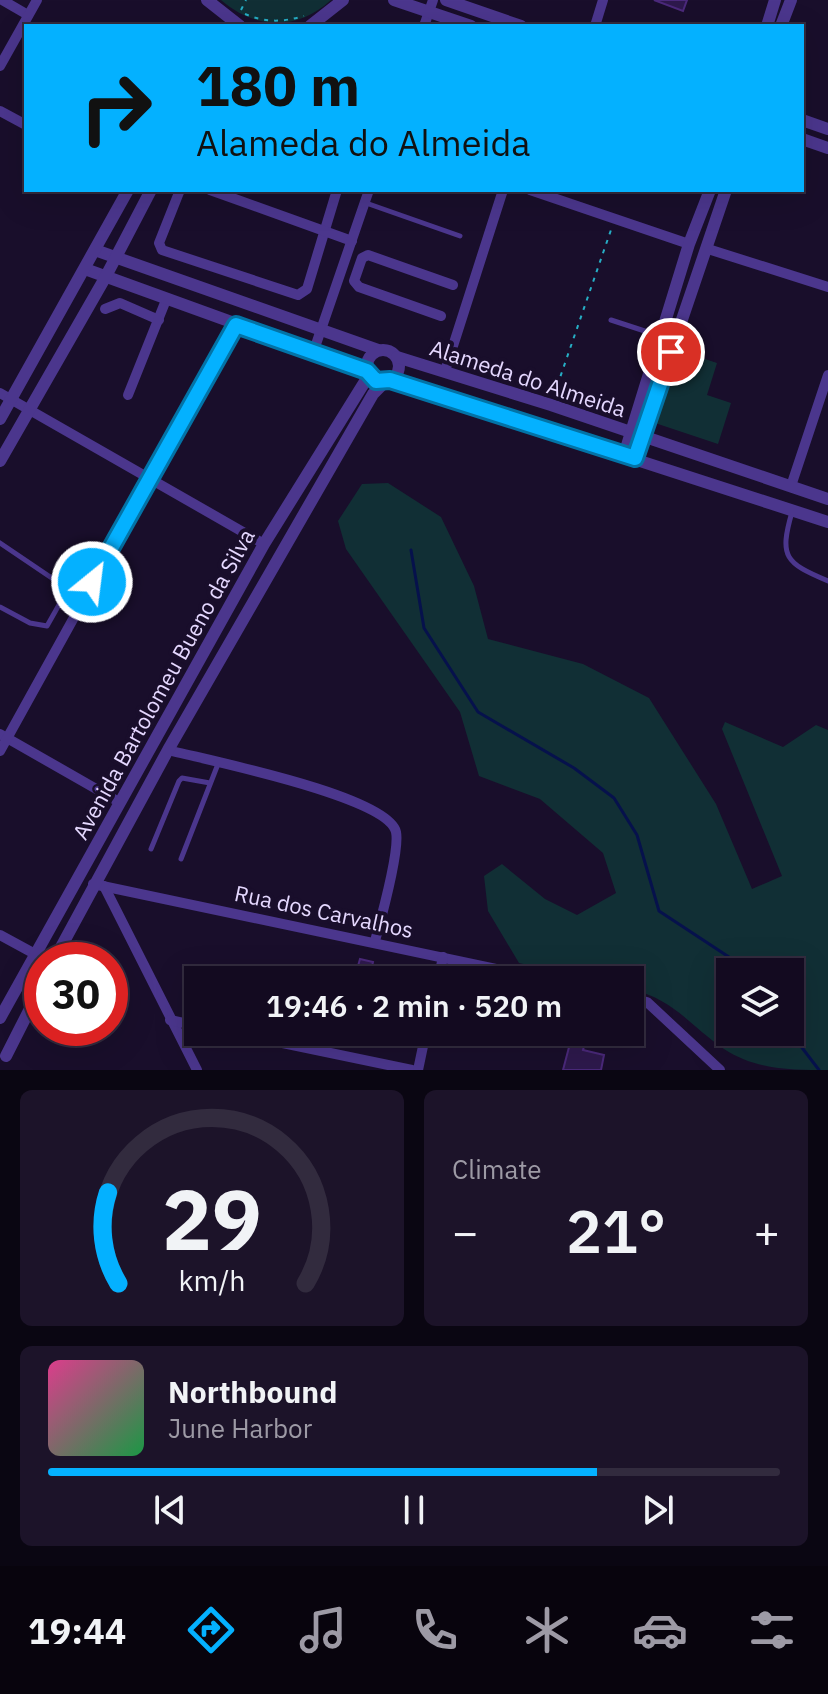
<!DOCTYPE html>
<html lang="en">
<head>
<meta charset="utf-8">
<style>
	:root { --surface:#130a20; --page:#1c1329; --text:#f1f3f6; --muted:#9d9aa5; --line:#322b3e; --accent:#04b1ff }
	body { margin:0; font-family:"IBM Plex Sans",sans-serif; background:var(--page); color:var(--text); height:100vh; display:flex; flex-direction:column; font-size:30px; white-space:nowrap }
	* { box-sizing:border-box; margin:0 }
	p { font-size:26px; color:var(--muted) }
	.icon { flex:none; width:44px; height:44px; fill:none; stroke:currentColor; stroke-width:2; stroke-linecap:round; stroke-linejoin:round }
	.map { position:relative; height:1070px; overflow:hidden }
	.side { display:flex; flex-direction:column; gap:20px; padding:20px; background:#0a0612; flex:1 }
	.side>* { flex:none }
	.top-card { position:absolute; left:24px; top:24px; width:780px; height:168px; border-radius:0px; box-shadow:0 8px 32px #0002,0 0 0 2px var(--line); background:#04b1ff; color:#111; overflow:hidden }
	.tools { position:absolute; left:716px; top:958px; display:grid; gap:16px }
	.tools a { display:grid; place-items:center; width:88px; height:88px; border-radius:0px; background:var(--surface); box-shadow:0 8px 32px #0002,0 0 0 2px var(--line); font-size:40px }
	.speed { position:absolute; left:24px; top:942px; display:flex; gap:16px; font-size:40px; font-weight:700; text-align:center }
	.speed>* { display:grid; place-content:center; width:104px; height:104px; border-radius:50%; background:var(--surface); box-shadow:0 8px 32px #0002,0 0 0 2px var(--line); line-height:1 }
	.speed .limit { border:12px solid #d22; background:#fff; color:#111 }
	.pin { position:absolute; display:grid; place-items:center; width:68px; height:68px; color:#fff; margin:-34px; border:4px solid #fff; border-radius:50%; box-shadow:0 2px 8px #0007 }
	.me { position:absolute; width:88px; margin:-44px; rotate:29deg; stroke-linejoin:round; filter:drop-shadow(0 0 6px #0008) }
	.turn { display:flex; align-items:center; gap:28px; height:168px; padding:0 40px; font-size:36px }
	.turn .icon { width:104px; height:104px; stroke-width:2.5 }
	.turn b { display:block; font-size:56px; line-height:68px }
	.big { font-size:60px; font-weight:600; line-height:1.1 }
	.side .card { flex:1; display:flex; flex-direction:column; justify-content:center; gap:12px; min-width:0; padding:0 28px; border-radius:12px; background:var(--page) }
	.side .dial { align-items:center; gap:0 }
	.dial svg { height:208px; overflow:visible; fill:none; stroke:var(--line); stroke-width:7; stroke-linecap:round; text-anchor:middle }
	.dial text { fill:var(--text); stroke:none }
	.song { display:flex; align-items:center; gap:24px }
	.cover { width:96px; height:96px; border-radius:12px; background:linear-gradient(135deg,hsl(330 70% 55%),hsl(140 70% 35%)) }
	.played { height:8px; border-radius:4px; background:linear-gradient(90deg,var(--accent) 75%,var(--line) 75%) }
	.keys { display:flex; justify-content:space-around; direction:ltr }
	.heat { display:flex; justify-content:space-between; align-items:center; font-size:44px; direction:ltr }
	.side .tiles { flex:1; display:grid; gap:20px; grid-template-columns:1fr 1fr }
	.card:last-child { grid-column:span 2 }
	.trip { position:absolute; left:184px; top:966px; width:460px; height:80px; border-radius:0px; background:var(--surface); box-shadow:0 8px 32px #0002,0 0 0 2px var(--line); font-weight:600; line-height:80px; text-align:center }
	.dock { display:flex; height:128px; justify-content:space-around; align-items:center; background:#08040d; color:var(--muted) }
	.dock .icon { width:56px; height:56px }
	.dock .active { color:var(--accent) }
	.dock b { font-size:36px; color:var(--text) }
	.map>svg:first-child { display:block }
	.green { fill:#112f35; fill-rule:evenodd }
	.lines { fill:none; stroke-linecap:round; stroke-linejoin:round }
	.stream { stroke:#06114c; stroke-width:3 }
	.building { fill:#2e194d; stroke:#4b297b; stroke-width:2 }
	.path { stroke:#26aec5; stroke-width:2; stroke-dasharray:4 6; stroke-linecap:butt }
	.service { stroke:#4b368d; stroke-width:5 }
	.minor { stroke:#4b368d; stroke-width:10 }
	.tertiary { stroke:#4b368d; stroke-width:12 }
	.route-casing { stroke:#0373a6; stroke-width:20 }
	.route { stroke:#04b1ff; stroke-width:14 }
	.labels { text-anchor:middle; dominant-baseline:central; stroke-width:8; stroke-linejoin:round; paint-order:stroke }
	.street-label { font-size:22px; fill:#e5d8ff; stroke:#190e2b }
</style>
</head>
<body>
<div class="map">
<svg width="828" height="1070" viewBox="0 0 828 1070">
	<rect width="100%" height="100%" fill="#190e2b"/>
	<g class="green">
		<path d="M221,0H331C297,31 256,30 221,0Z"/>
		<polygon points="678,350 717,363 707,395 731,403 718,444 655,423"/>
		<path d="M388,483L441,517L474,586L488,639L583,664L649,698L716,804L752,889L782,876L722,729L725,722L783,747L816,725L828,730V1070C792,1070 756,1070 724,1049C689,1025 674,999 630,989V980H592L519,963L488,911L484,876L502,864L545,899L577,915L616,893L603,853L540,799L479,776L460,712L346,549L338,521L362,484ZM730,972H790V1032H730Z"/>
	</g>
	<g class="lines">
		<g class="stream">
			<polyline points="411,550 424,628 478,712 574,768 614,798 637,835 659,911 735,961 744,972"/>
			<polyline points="790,1032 819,1070"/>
		</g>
	</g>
	<g class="building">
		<polygon points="654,0 687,0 683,11"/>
		<polygon points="360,959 373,962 369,980 354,980"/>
		<polygon points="573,1032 588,1032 583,1050 604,1055 601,1070 563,1070"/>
	</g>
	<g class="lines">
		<g class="path">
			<polyline points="241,10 246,0"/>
			<path d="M245,14C266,23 283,22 304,16"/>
			<polyline points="554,395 612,227"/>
		</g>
		<g class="service">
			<polyline points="366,203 460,236"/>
			<polyline points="611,320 660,336"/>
			<path d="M792,512C779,557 785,563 828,581"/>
			<polyline points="0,543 68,589 47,626 30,623 0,607"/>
			<polyline points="151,849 179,781 182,778 210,783"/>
			<polyline points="181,859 218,764"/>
		</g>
		<g class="minor">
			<polyline points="2,0 28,15"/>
			<polyline points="424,26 433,0"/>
			<polyline points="595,26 603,0"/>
			<polyline points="0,66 37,0"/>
			<polyline points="0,111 26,125"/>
			<polyline points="180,190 159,243 162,250 298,295 307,289 337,190"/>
			<polyline points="210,190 352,241"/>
			<polyline points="530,190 689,244"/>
			<polyline points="708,249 828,287"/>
			<polyline points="105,309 120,303 159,320"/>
			<polyline points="441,316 359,287 354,281 362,258 368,255 453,285"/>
			<polyline points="313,353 369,190"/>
			<polyline points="445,371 503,190"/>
			<polyline points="0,393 264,544"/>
			<polyline points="128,395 166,300"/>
			<polyline points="791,486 828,375"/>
			<polyline points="0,734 119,802"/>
			<path d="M168,750C206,760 388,796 396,832C400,851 381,919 375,941"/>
			<polyline points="0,751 236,325"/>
			<polyline points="93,884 548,980"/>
			<polyline points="104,886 197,1070"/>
			<polyline points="0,935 35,954"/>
			<polyline points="438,980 443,957"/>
			<polyline points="630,998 647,1002 720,1070"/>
			<polyline points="170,1020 198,1026"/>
			<polyline points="229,1032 412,1070"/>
			<polyline points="418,1070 426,1032"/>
		</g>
		<g class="tertiary">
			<polyline points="207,0 240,26"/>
			<polyline points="394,0 471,26"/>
			<polyline points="446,0 521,26"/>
			<polyline points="310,26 343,0"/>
			<polyline points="767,26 775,0"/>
			<polyline points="781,26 791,0"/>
			<polyline points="802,120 828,129"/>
			<polyline points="802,139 828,148"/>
			<polyline points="95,250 378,350"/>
			<polyline points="85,269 367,371"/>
			<circle cx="383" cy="366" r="16"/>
			<polyline points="397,357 551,405 828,499"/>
			<polyline points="390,380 828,522"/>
			<polyline points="0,419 128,190"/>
			<polyline points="624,455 689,244 710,190"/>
			<polyline points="635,458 726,190"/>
			<polyline points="0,461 105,278 151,190"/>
			<polyline points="54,960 168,750 373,394 385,382"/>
			<polyline points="0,1018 264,544 369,375"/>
			<polyline points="6,1056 42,985"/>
		</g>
	</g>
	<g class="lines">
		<g class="route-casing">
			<polyline id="route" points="92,582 236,325 367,371 376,381 390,380 635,458 671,352"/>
		</g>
		<use href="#route" class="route"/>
	</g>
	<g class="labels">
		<g class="street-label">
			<text transform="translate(528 378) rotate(18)">Alameda do Almeida</text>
			<text transform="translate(163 684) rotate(-61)">Avenida Bartolomeu Bueno da Silva</text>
			<text transform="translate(324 911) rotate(12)">Rua dos Carvalhos</text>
		</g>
	</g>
</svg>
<div class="tools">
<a><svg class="icon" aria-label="layers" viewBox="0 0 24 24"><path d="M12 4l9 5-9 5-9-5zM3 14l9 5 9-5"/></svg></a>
</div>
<div class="speed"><div class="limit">30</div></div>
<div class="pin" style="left:671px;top:352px;background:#d93025"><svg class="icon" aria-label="arrive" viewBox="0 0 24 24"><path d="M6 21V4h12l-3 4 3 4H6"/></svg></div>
<svg class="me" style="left:92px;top:582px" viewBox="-20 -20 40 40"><circle r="17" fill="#04b1ff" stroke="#fff" stroke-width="3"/><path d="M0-11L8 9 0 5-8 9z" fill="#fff"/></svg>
<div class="trip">19:46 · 2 min · 520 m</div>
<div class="top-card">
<div class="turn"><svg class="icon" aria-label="right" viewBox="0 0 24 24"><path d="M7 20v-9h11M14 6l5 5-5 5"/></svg><div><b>180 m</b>Alameda do Almeida</div></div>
</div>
</div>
<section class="side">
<div class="tiles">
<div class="card dial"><svg viewBox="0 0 100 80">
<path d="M14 69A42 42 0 1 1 86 69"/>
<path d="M14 69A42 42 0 0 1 10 34" stroke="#04b1ff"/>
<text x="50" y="56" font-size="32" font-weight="700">29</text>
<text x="50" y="72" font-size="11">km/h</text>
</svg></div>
<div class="card"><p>Climate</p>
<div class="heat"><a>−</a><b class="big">21°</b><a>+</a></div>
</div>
<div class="card">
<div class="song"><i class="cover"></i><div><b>Northbound</b><p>June Harbor</p></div></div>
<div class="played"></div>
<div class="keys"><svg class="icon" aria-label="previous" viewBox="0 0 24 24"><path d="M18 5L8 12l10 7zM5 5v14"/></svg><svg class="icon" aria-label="pause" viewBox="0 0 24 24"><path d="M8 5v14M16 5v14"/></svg><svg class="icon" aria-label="next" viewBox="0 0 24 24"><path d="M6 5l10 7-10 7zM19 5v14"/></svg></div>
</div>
</div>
</section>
<nav class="dock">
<b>19:44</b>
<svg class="icon active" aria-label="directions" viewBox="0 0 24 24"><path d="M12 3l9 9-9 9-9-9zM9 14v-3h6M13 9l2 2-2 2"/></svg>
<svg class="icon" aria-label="music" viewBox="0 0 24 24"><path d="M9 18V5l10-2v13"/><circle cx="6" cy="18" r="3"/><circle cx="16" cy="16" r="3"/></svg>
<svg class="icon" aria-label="phone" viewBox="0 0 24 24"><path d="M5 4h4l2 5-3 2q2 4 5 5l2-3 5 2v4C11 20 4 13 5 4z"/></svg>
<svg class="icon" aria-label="climate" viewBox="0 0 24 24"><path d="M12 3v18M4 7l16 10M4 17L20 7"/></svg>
<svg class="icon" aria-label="car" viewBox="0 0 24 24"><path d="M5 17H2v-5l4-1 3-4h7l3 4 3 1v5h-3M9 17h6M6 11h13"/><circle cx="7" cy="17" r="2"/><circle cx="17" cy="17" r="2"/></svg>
<svg class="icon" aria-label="filters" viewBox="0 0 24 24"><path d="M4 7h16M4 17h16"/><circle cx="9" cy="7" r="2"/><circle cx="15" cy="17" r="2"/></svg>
</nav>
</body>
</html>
